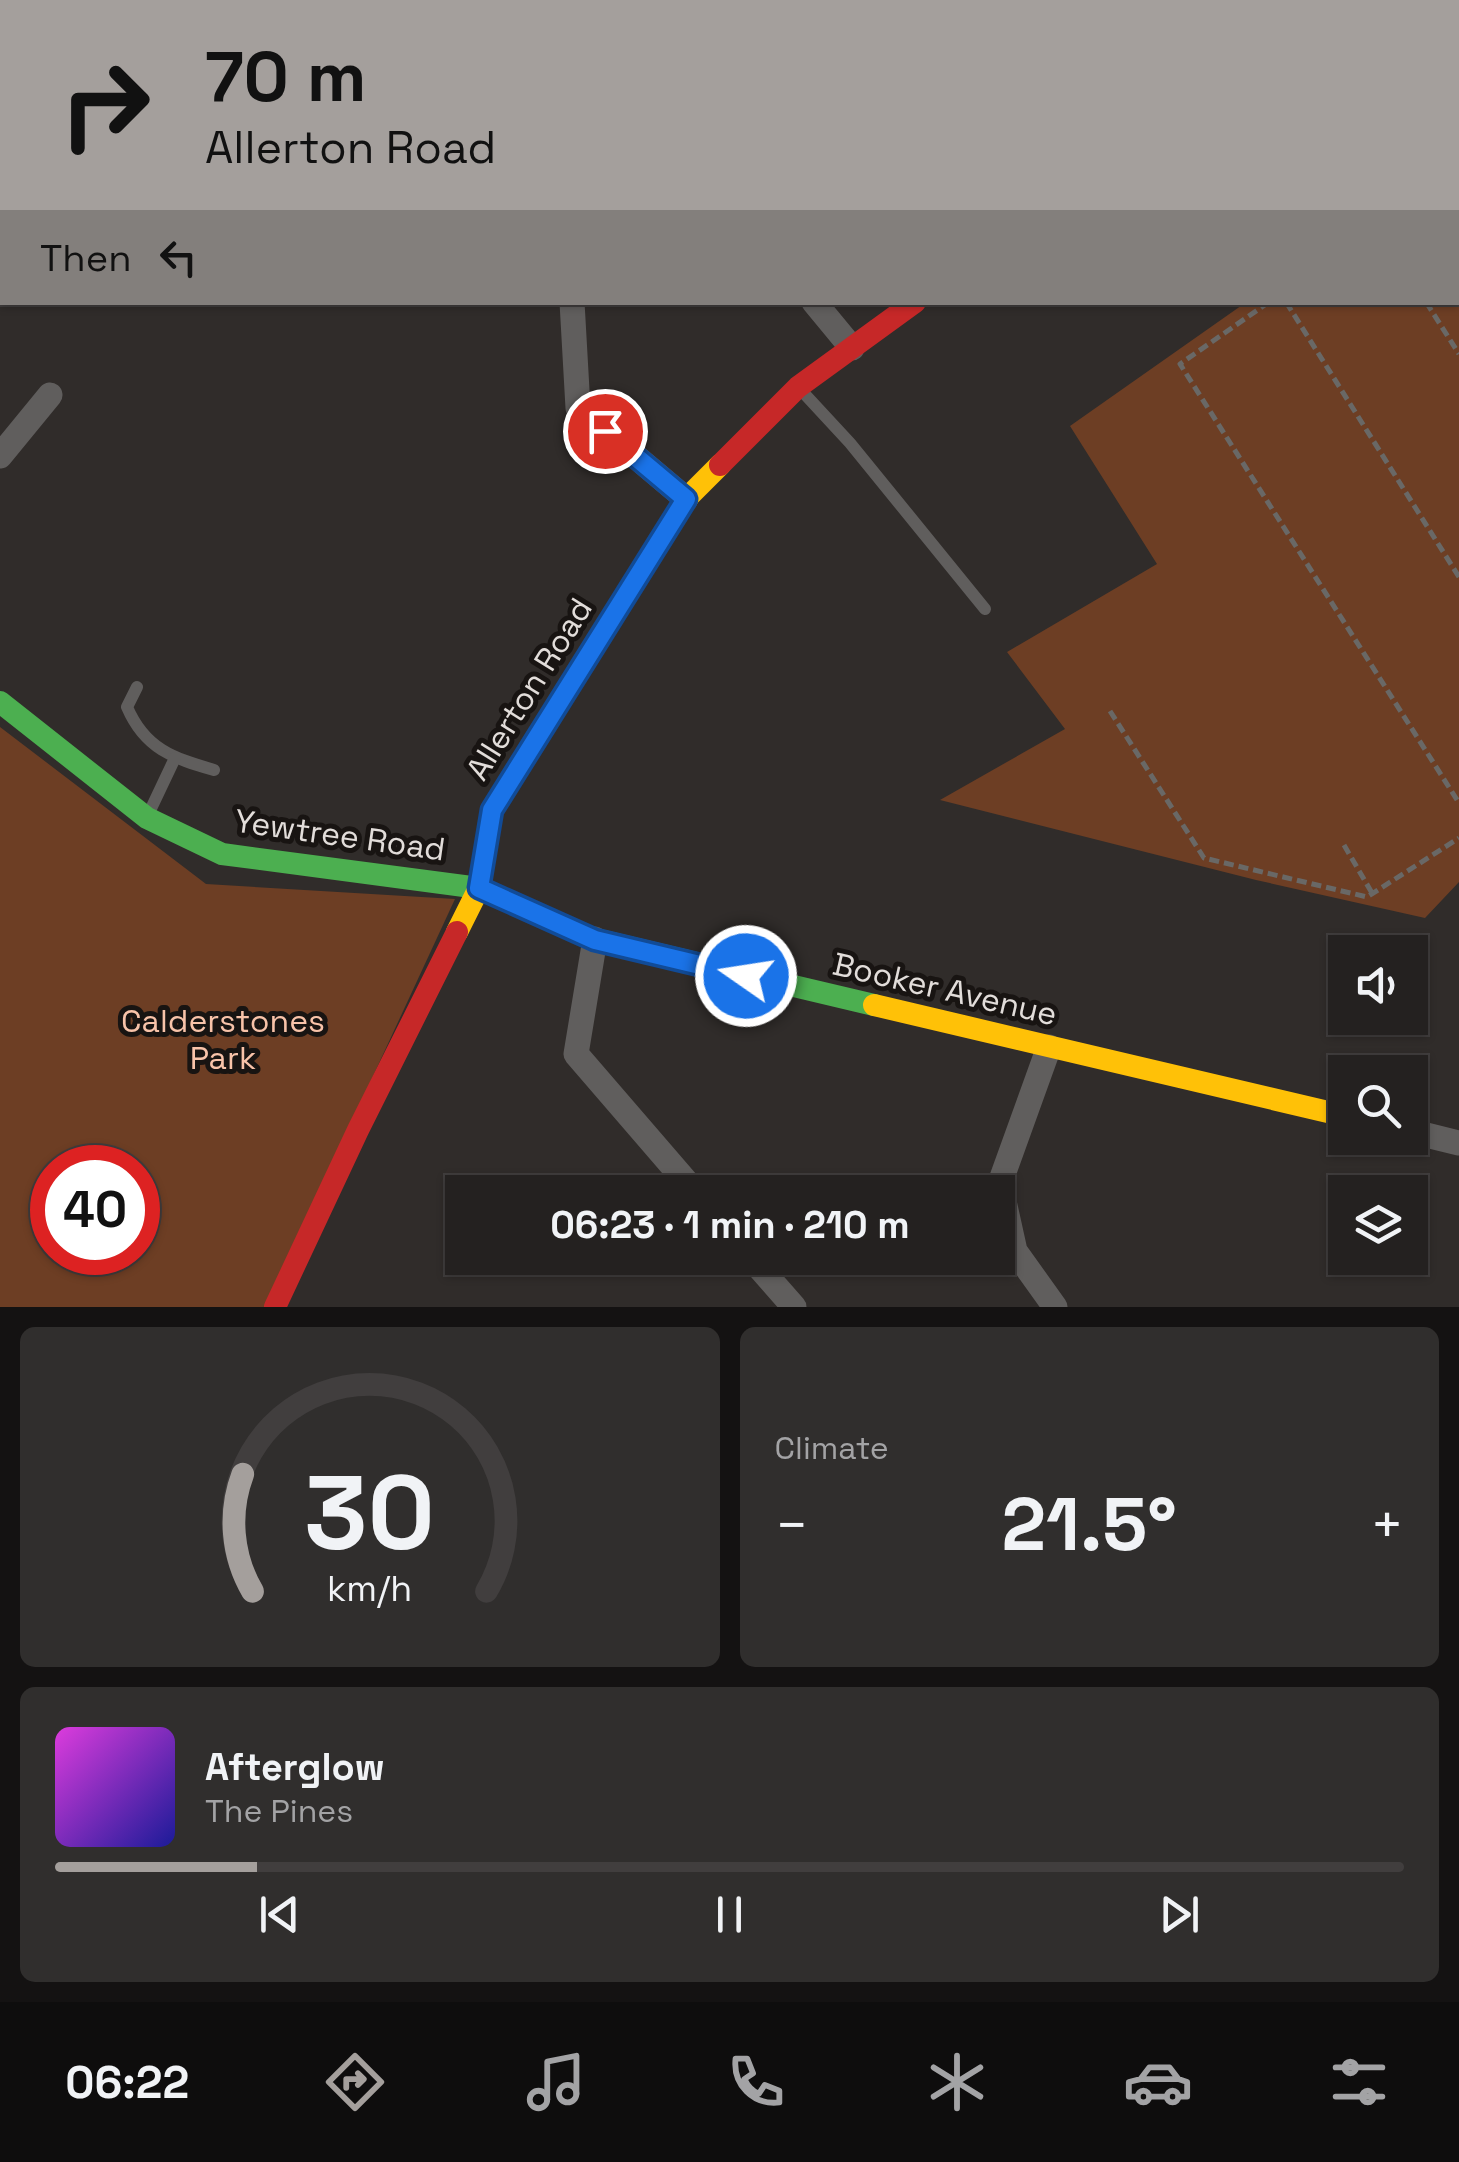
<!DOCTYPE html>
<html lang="en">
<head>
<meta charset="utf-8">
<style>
	:root { --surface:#242120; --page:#302e2d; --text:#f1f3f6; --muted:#a3a3a5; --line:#413e3e; --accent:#a49f9c }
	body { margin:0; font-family:"Space Grotesk",sans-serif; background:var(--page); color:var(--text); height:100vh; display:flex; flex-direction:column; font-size:38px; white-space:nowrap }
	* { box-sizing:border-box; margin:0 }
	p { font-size:32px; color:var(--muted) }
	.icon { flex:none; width:55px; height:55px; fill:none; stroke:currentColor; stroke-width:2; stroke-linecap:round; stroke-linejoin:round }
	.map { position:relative; height:1307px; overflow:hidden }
	.side { display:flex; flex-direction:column; gap:20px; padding:20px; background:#141212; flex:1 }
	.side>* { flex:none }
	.hud { position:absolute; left:0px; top:0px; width:1460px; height:305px; box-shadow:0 2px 8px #0004,0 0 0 2px var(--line); background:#a49f9c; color:#111; overflow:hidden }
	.fabs { position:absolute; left:1328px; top:935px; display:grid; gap:20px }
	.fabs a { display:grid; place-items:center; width:100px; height:100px; border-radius:0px; background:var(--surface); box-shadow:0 2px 8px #0004,0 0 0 2px var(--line); font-size:50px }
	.speed { position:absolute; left:30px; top:1145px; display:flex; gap:20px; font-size:50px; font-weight:700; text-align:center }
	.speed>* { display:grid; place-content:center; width:130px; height:130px; border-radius:50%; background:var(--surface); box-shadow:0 2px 8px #0004,0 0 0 2px var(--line); line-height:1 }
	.speed .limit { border:15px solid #d22; background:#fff; color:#111 }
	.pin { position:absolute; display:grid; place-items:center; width:85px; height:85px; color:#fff; margin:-42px; border:5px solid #fff; border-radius:50%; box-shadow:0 2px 10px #0007 }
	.me { position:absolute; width:110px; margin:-55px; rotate:283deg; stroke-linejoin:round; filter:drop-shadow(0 0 8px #0008) }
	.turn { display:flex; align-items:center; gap:35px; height:210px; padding:0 40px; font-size:45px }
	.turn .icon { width:130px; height:130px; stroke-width:2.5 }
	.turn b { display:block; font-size:70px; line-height:85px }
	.then { display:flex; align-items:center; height:95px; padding:0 40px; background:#0003; gap:20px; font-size:38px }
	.big { font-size:75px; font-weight:700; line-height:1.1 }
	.side .tile { flex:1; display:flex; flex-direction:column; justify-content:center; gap:15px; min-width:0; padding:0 35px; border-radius:15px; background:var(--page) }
	.side .dial { align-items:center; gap:0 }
	.dial svg { height:260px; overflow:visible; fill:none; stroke:var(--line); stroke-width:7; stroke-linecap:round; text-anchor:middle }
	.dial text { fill:var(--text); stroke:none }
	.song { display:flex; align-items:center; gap:30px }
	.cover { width:120px; height:120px; border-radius:15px; background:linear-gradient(135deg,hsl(300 70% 55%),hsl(240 70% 35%)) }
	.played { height:10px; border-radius:5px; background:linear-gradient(90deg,var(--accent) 15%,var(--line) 15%) }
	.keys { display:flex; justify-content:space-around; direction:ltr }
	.heat { display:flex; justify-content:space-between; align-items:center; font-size:55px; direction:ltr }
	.side .tiles { flex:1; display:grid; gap:20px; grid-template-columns:1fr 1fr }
	.tile:last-child { grid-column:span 2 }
	.trip { position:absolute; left:445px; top:1175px; width:570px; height:100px; border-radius:0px; background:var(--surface); box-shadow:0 2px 8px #0004,0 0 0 2px var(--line); font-weight:700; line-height:100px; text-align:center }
	.tab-bar { display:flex; height:160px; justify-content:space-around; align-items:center; background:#0e0d0d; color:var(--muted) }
	.tab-bar .icon { width:70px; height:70px }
	.tab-bar .current { color:var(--accent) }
	.tab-bar b { font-size:45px; color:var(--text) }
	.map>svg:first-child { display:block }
	.green { fill:#6d3e24; fill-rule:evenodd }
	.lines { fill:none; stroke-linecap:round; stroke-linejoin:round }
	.path { stroke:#696866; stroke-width:5; stroke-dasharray:10 5; stroke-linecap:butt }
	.lane { stroke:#605e5d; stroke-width:12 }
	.street { stroke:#605e5d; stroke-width:25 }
	.fast { stroke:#4caf50; stroke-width:22 }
	.slow { stroke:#ffc107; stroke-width:22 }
	.jam { stroke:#c62828; stroke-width:22 }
	.route-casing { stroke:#114b97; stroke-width:25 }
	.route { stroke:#1a73e8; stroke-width:18 }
	.labels { text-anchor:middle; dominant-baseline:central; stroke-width:10; stroke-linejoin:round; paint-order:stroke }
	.street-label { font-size:32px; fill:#e2ddda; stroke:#181412 }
	.park-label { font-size:32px; fill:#f8c3a9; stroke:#181412 }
</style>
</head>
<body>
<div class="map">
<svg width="1459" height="1307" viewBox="0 0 1459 1307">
	<rect width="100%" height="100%" fill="#302c2a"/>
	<g class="green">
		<polygon points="1459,153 1459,882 1425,918 1256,880 940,800 1065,729 1007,652 1157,564 1070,426 1245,303 1458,302"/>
		<path d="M0,727L206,884L455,899L266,1307H0ZM52,1168H138V1252H52Z"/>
	</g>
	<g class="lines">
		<g class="path">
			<polyline points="1073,0 1075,2"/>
			<polyline points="1168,0 1171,2"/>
			<polyline points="839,2 842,0"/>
			<polyline points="939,2 941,0"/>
			<polyline points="1458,170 1459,169"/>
			<polyline points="1269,302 1180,364 1459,803"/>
			<polyline points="1286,302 1459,577"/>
			<polyline points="1426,302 1459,354"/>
			<polyline points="1110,711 1204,858 1367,897 1459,838"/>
			<polyline points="1344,845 1372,893"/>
		</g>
		<g class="lane">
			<polyline points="1281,0 1284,2"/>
			<polyline points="800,389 850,443 985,609"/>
			<path d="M137,687L127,707C145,749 173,758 214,770"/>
			<polyline points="148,815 175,758"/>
		</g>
		<g class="street">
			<polyline points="562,0 564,2"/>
			<polyline points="306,2 316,0"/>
			<polyline points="1458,4 1459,3"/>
			<polyline points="572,302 578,408 686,499"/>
			<polyline points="814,302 852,348"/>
			<polyline points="0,456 50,395"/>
			<polyline points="595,939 576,1054 695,1192"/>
			<polyline points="1049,1047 1000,1183 1015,1251 1055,1307"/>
			<polyline points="1410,1131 1459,1143"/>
			<polyline points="751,1258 794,1307"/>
		</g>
		<polyline class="fast" points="0,702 147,818 222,854 479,888 595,939 874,1005"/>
		<g class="slow">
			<polyline points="457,932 479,888 492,810 686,499 720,465"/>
			<polyline points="874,1005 1345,1116"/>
		</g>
		<g class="jam">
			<polyline points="720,465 798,387 915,302"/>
			<polyline points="275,1307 358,1130 457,932"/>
		</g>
	</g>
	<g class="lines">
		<g class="route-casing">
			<polyline id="route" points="605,431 686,499 492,810 479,888 595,940 746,976"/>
		</g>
		<use href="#route" class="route"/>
	</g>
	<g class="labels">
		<g class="street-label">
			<text transform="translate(529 689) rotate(-58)">Allerton Road</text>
			<text transform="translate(340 835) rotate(8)">Yewtree Road</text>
			<text transform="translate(945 989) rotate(13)">Booker Avenue</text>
		</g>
		<g class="park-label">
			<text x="223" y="1021">Calderstones<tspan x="223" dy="37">Park</tspan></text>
		</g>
	</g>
</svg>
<div class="fabs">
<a><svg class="icon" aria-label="sound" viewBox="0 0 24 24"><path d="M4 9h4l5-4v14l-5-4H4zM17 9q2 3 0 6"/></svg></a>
<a><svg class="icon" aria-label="search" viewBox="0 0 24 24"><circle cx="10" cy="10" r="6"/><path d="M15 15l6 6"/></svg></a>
<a><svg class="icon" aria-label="layers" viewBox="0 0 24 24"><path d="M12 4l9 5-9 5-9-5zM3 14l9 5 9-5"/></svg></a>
</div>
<div class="speed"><div class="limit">40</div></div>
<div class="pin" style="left:605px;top:431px;background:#d93025"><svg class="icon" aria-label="arrive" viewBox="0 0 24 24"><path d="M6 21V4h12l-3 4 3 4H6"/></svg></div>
<svg class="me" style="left:746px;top:976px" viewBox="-20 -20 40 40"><circle r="17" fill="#1a73e8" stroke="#fff" stroke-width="3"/><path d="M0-11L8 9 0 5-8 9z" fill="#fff"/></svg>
<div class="trip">06:23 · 1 min · 210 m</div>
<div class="hud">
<div class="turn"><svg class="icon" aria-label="right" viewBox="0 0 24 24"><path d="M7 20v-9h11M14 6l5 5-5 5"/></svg><div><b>70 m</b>Allerton Road</div></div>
<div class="then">Then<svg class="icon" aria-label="left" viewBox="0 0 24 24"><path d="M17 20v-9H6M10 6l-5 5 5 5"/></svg></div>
</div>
</div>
<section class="side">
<div class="tiles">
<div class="tile dial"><svg viewBox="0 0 100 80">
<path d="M14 69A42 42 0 1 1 86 69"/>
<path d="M14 69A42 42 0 0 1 11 33" stroke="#a49f9c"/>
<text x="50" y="56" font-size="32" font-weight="700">30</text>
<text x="50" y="72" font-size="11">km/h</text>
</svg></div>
<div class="tile"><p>Climate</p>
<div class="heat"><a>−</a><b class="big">21.5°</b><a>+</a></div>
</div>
<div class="tile">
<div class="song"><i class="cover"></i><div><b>Afterglow</b><p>The Pines</p></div></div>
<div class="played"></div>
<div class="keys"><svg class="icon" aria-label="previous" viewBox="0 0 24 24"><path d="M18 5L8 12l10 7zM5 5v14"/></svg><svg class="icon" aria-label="pause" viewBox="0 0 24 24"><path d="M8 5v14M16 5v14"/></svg><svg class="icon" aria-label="next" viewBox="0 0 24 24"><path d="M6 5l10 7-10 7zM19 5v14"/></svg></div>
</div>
</div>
</section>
<nav class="tab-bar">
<b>06:22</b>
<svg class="icon current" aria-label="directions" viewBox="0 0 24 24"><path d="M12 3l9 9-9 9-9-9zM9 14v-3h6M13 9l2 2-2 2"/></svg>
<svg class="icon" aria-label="music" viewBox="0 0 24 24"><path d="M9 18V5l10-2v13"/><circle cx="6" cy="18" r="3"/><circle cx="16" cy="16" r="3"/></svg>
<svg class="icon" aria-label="phone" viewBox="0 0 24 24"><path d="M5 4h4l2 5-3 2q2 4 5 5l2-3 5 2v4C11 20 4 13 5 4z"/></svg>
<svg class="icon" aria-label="climate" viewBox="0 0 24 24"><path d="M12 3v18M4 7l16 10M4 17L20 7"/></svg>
<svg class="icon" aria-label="car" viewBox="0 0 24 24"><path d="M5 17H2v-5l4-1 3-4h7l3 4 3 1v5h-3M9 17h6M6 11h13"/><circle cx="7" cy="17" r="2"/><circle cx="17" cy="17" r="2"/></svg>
<svg class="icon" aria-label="filters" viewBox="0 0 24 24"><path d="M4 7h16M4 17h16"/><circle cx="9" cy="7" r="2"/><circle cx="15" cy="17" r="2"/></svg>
</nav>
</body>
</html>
